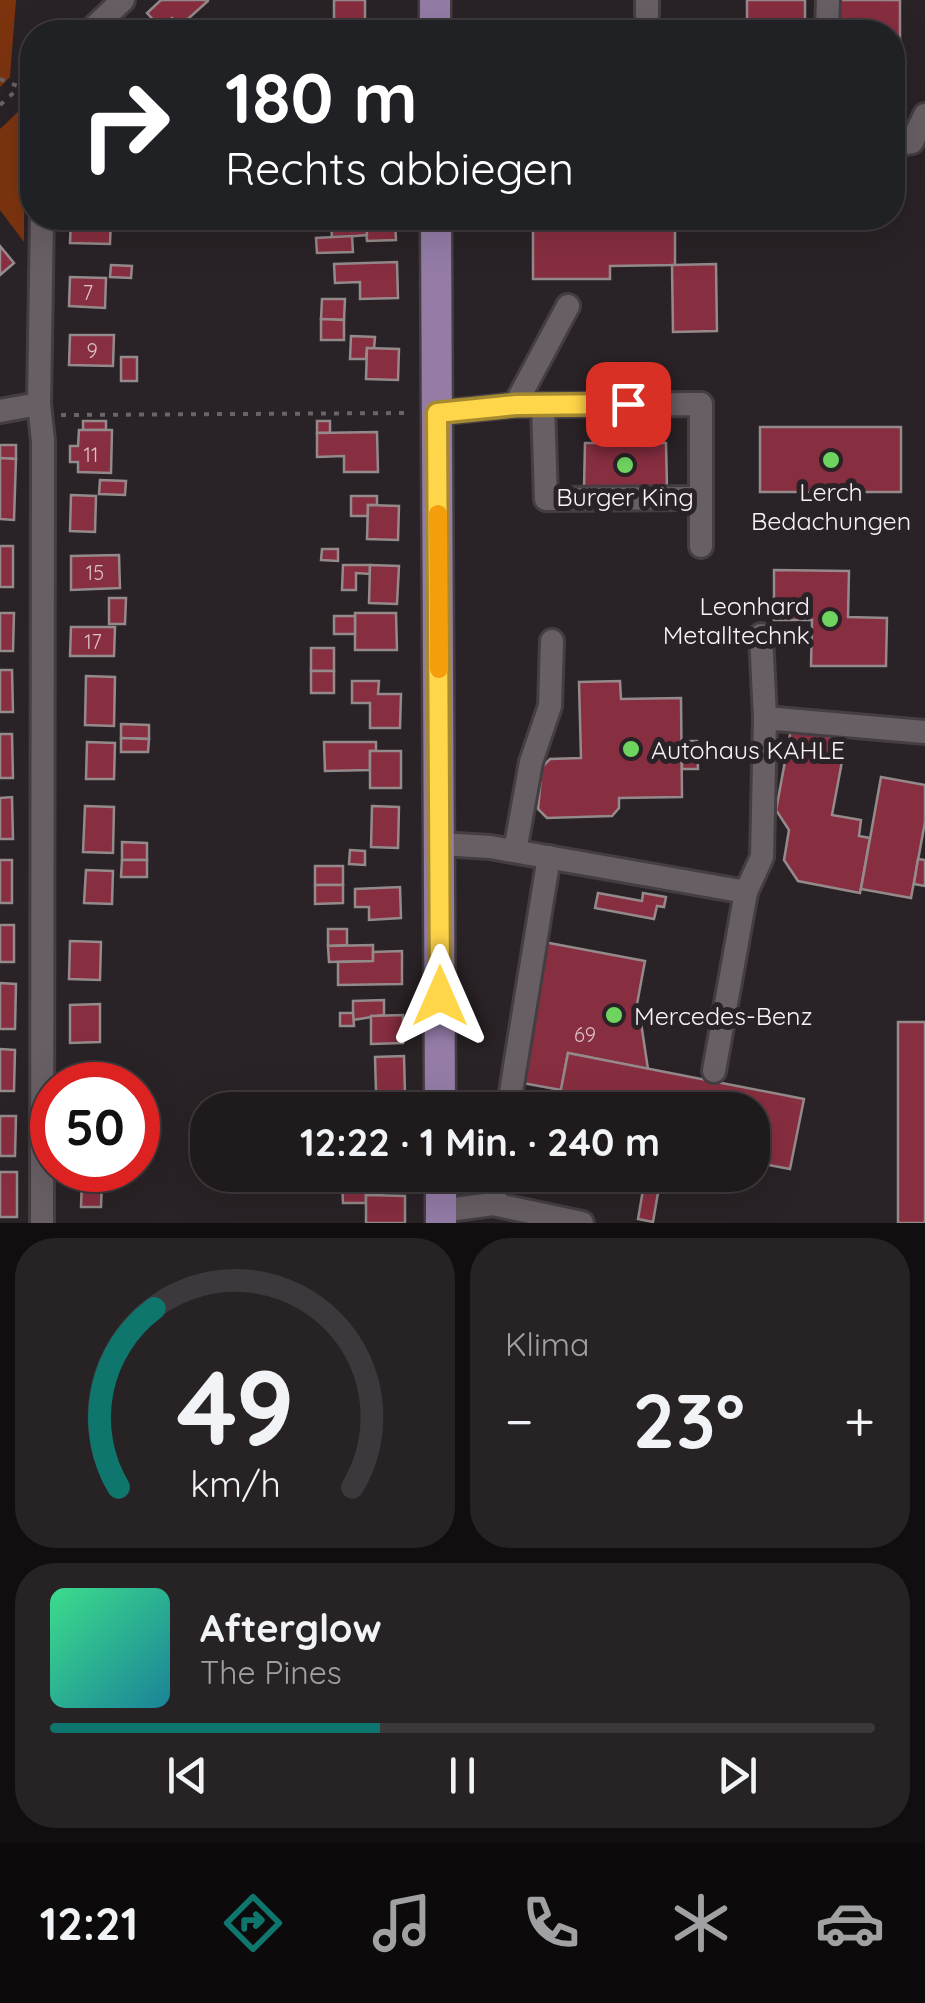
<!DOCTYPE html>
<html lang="de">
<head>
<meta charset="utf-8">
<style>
	:root { --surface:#1f1a1c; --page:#272325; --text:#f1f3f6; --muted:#a1a1a3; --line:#3c383b; --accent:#0f766e }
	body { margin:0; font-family:Quicksand,sans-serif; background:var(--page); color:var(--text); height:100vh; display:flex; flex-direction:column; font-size:38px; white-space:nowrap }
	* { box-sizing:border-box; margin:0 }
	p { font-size:32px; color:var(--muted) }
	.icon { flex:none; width:55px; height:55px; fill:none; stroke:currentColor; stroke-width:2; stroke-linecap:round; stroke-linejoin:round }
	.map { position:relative; height:1223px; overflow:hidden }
	.details { display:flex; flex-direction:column; gap:15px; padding:15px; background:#110e0f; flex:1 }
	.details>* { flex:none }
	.banner { position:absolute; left:20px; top:20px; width:885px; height:210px; border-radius:40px; box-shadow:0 10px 40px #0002,0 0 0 2px var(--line); background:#202124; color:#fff; overflow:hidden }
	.speed { position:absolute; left:30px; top:1062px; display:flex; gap:20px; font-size:50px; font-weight:700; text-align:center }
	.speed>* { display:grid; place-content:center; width:130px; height:130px; border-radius:50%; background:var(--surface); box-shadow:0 10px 40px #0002,0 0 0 2px var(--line); line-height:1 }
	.speed .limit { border:15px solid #d22; background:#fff; color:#111 }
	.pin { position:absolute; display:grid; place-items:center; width:85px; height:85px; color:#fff; margin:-42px; border-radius:20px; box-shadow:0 5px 15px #0006 }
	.me { position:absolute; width:110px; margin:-55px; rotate:0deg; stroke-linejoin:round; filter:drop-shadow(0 0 8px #0008) }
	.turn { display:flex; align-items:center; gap:35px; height:210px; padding:0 40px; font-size:45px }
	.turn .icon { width:130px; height:130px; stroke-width:2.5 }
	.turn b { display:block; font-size:70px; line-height:85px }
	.big { font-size:75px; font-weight:700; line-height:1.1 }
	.details .tile { flex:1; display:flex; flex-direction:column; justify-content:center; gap:15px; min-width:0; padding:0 35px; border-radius:40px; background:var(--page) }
	.details .dial { align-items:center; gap:0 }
	.dial svg { height:260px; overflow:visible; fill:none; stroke:var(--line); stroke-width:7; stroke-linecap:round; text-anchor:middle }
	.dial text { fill:var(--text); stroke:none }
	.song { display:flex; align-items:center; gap:30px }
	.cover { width:120px; height:120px; border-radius:15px; background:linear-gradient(135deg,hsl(150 70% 55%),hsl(190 70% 35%)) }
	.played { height:10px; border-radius:5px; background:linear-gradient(90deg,var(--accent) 40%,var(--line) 40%) }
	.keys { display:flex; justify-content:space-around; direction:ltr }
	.heat { display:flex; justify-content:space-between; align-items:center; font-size:55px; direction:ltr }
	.details .tiles { flex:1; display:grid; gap:15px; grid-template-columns:1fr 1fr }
	.tile:last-child { grid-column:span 2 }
	.trip { position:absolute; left:190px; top:1092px; width:580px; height:100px; border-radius:40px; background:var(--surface); box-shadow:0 10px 40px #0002,0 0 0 2px var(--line); font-weight:700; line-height:100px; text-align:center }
	.dock { display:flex; height:160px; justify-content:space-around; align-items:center; background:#0c0a0b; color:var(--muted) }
	.dock .icon { width:70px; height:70px }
	.dock .active { color:var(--accent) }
	.dock b { font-size:45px; color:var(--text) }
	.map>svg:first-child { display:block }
	.green { fill:#7c340f }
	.building { fill:#872e40; stroke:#958a8b; stroke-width:2.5 }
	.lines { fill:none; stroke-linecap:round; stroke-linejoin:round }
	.minor-casing { stroke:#443e42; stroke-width:28 }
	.major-casing { stroke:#443e42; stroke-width:35 }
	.path { stroke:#6a6367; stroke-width:4; stroke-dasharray:5 8; stroke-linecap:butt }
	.minor { stroke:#685f65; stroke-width:22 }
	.major { stroke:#947ca7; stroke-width:30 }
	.route-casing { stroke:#a68a30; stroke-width:25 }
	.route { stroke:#ffd54a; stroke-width:18 }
	.slow { stroke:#f59e0b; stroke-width:18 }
	.poi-dot { fill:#6fd35f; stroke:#292226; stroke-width:4 }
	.labels { text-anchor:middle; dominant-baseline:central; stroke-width:10; stroke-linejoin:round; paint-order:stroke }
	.number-label { font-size:20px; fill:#dbc1c8 }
	.poi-label { font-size:25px; fill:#f7f2f5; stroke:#292226 }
</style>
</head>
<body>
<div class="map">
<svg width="925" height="1223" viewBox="0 0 925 1223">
	<rect width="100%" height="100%" fill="#292226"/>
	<g class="green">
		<polygon points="0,0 16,0 10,77 0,87"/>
		<polygon points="24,106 24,242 0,210 0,129"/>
	</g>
	<g class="building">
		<polygon points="161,0 208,0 208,1 179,27 172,18 161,28 147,13"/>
		<rect x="334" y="0" width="31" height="32"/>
		<rect x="747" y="0" width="58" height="32"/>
		<polygon points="836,0 900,0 900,107 892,107 892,32 836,32"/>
		<polygon points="569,24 627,24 627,32 547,32"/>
		<polygon points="71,218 111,218 110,244 70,243"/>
		<polygon points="365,218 395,218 396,240 367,241"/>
		<polygon points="533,218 675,218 675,265 610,266 610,279 533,279"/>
		<polygon points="366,220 367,235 332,238 331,222"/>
		<polygon points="352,236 353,252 317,253 316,238"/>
		<polygon points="0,246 14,263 0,275"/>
		<polygon points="397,262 398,298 360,299 360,282 335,283 334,264"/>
		<polygon points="716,264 717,331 673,332 672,265"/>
		<polygon points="111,265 132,266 131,278 110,277"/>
		<polygon points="70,277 106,278 105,308 69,306"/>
		<polygon points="322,299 345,299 344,320 321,319"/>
		<polygon points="321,319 344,320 344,340 321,340"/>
		<polygon points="70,335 114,335 113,366 69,365"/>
		<polygon points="351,336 375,337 374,349 367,348 366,359 350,359"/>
		<polygon points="367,348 399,349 398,380 366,379"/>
		<rect x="121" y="357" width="16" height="24"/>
		<rect x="83" y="421" width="23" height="9"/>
		<rect x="317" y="421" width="13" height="12"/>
		<rect x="760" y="427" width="141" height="65"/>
		<polygon points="79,430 112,430 111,473 78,472 78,462 70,462 70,446 78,446"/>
		<polygon points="377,432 378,472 344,472 344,456 317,457 317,433"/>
		<polygon points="585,443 666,443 667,488 584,488"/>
		<polygon points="0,445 16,445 16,459 0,458"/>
		<polygon points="0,458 16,459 14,520 0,519"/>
		<polygon points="100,480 126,481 125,495 99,494"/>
		<polygon points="71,495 96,496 95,532 70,531"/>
		<polygon points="351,496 377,496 377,505 368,505 368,516 351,516"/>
		<polygon points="368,505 399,506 398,540 367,539"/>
		<rect x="0" y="546" width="13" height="41"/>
		<polygon points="322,549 338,549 338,561 321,560"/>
		<polygon points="119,555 120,588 71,590 71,556"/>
		<polygon points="343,565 370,565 370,574 356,573 356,590 342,590"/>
		<polygon points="370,565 399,566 397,604 369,603"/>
		<polygon points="774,570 849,571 848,617 887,618 886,666 811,666 812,620 774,620"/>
		<polygon points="109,598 126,598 125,624 109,624"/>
		<polygon points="0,613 14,613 13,651 0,651"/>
		<polygon points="355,613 396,613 397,650 355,650"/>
		<rect x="334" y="616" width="21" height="18"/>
		<polygon points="71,627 115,627 114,656 70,656"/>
		<rect x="311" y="648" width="23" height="23"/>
		<polygon points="0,670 12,670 13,712 0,712"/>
		<rect x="311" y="671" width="23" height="22"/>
		<polygon points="86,676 115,677 114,726 85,725"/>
		<polygon points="352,681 379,681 378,694 401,694 400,728 370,728 370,703 352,703"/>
		<polygon points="620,681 621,699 681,698 682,797 619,798 619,808 612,816 547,818 538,809 542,767 550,759 581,758 579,682"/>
		<polygon points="121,724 149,725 149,739 121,738"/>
		<polygon points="791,729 846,740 832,815 861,820 859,836 870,838 860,893 798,881 784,860 789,830 776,810"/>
		<polygon points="0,734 12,734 13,778 0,778"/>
		<polygon points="121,738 149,739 148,752 121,752"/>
		<polygon points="682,741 697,741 698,769 682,769"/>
		<polygon points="87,742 115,743 114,779 86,779"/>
		<polygon points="324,742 376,742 376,751 370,751 370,770 325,771"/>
		<rect x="370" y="751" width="31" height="37"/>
		<polygon points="881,777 925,785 925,822 911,898 861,889"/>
		<polygon points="12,797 13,839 0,839 0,798"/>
		<polygon points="85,806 114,807 113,853 83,852"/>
		<polygon points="372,806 399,807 398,848 371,847"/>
		<polygon points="122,842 147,843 147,860 122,860"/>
		<polygon points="350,850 365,851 365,865 349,864"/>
		<polygon points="918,859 925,860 925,886 914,884"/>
		<rect x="0" y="860" width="12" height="43"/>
		<polygon points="122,860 147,860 147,877 121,877"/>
		<rect x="315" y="866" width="28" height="19"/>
		<polygon points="86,870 113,871 112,904 84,903"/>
		<polygon points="315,885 343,885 343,903 315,904"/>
		<polygon points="400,887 401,918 369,920 369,907 355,907 355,889"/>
		<polygon points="598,893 642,901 643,893 666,897 664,907 657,906 654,919 595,908"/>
		<rect x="0" y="925" width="14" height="37"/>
		<polygon points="328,929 347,929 347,945 328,946"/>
		<polygon points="70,941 101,942 100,980 69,979"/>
		<polygon points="544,942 645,961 635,1015 640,1016 648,1069 568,1053 561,1090 517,1082"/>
		<polygon points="373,945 373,961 329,962 328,946"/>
		<polygon points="402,951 402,984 338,985 338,962 373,961 373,952"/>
		<polygon points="0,983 16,984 15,1029 0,1029"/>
		<polygon points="384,1000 384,1015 353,1020 353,1001"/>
		<polygon points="100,1004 100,1042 70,1043 70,1005"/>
		<polygon points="340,1013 353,1013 354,1026 340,1026"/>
		<polygon points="403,1015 403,1043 371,1044 371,1016"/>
		<rect x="898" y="1022" width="27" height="201"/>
		<polygon points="0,1049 15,1050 14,1091 0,1091"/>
		<polygon points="568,1053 804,1099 790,1169 752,1162 752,1110 557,1110"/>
		<polygon points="404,1056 405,1094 394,1094 395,1110 369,1110 368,1092 376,1092 375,1057"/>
		<polygon points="99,1071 99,1085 71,1085 71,1072"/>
		<polygon points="0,1116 16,1116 15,1156 0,1156"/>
		<rect x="0" y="1172" width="17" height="45"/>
		<polygon points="635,1175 726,1175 722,1192"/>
		<polygon points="82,1179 102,1179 101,1207 81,1207"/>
		<polygon points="382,1182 382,1196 366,1195 366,1203 343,1203 342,1183"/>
		<polygon points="644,1184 659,1187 653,1222 638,1219"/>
		<polygon points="366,1195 405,1196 405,1223 366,1223"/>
	</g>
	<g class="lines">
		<g class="minor-casing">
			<g id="minor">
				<polyline points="647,0 647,15"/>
				<polyline points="89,32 123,0"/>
				<polyline points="827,32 828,0"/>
				<polyline points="892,145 912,142 925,115"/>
				<polyline points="515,405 568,306"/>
				<polyline points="543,405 546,499 701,498"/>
				<polyline points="0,411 39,404"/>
				<polyline points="437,413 515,405 701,404 701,546"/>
				<polyline points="761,635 765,718"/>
				<polyline points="440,844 490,847 746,892 714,1071"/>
				<polyline points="515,851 531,762 550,706 552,641"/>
				<polyline points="746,892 762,857 765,718 925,732"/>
				<polyline points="508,1110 549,857"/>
				<polyline points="493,1204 498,1175"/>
				<polyline points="441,1211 493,1204 582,1223"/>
				<polyline points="42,1223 43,441 39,404 42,218"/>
			</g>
		</g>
		<g class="major-casing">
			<g id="major">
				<polyline points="435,0 435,32"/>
				<polyline points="436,218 440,1110"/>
				<polyline points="441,1175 441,1223"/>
			</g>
		</g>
		<g class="path">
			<polyline points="0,79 20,87"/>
			<polyline points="0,105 20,87 32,84"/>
			<polyline points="61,415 412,413"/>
		</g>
		<use href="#minor" class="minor"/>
		<use href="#major" class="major"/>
	</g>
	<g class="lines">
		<g class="route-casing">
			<polyline id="route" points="440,996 437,413 516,405 628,404"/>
		</g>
		<use href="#route" class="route"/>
		<polyline class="slow" points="438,514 439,669"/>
	</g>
	<g class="poi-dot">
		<circle cx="831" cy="460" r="10"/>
		<circle cx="625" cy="465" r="10"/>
		<circle cx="830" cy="619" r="10"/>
		<circle cx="631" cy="749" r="10"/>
		<circle cx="614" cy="1015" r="10"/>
	</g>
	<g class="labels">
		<g class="number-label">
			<text x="88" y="292">7</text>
			<text x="92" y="350">9</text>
			<text x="91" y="454">11</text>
			<text x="95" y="572">15</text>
			<text x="93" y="641">17</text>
			<text x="585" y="1034">69</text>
		</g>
		<g class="poi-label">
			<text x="831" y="491">Lerch<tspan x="831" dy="29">Bedachungen</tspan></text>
			<text x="625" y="496">Burger King</text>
			<text x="810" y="605" text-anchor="end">Leonhard<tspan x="810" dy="29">Metalltechnk</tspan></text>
			<text x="651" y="749" text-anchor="start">Autohaus KAHLE</text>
			<text x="634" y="1015" text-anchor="start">Mercedes-Benz</text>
		</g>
	</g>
</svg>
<div class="speed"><div class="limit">50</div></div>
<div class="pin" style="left:628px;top:404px;background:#d93025"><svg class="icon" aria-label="arrive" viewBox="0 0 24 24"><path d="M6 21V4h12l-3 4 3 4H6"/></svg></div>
<svg class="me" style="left:440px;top:996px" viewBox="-20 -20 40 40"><path d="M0-17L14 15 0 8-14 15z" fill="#ffd54a" stroke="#fff" stroke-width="4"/></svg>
<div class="trip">12:22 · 1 Min. · 240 m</div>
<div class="banner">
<div class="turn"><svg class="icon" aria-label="right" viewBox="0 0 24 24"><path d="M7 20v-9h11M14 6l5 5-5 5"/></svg><div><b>180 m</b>Rechts abbiegen</div></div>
</div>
</div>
<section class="details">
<div class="tiles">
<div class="tile dial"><svg viewBox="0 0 100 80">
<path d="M14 69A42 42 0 1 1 86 69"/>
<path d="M14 69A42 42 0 0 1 25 14" stroke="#0f766e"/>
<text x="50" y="56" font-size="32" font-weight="700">49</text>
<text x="50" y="72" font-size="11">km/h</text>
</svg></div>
<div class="tile"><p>Klima</p>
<div class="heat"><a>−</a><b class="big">23°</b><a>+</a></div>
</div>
<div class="tile">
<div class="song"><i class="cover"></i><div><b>Afterglow</b><p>The Pines</p></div></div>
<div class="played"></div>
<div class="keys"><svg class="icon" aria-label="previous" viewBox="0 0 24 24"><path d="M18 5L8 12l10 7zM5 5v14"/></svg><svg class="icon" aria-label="pause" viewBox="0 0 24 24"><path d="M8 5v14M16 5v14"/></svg><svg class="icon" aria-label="next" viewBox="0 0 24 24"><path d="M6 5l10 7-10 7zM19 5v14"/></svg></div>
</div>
</div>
</section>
<nav class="dock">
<b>12:21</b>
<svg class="icon active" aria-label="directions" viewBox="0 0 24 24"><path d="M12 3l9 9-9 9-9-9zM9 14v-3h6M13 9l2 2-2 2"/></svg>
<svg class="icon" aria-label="music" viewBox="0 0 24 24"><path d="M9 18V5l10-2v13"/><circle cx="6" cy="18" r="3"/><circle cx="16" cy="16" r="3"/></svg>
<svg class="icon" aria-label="phone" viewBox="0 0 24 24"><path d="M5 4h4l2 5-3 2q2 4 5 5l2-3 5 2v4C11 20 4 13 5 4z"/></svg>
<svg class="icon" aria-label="climate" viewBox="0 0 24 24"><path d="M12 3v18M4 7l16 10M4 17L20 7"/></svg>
<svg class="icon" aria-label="car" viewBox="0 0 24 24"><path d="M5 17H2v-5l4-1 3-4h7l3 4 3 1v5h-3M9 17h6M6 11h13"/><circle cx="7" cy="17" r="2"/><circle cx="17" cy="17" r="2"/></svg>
</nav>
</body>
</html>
